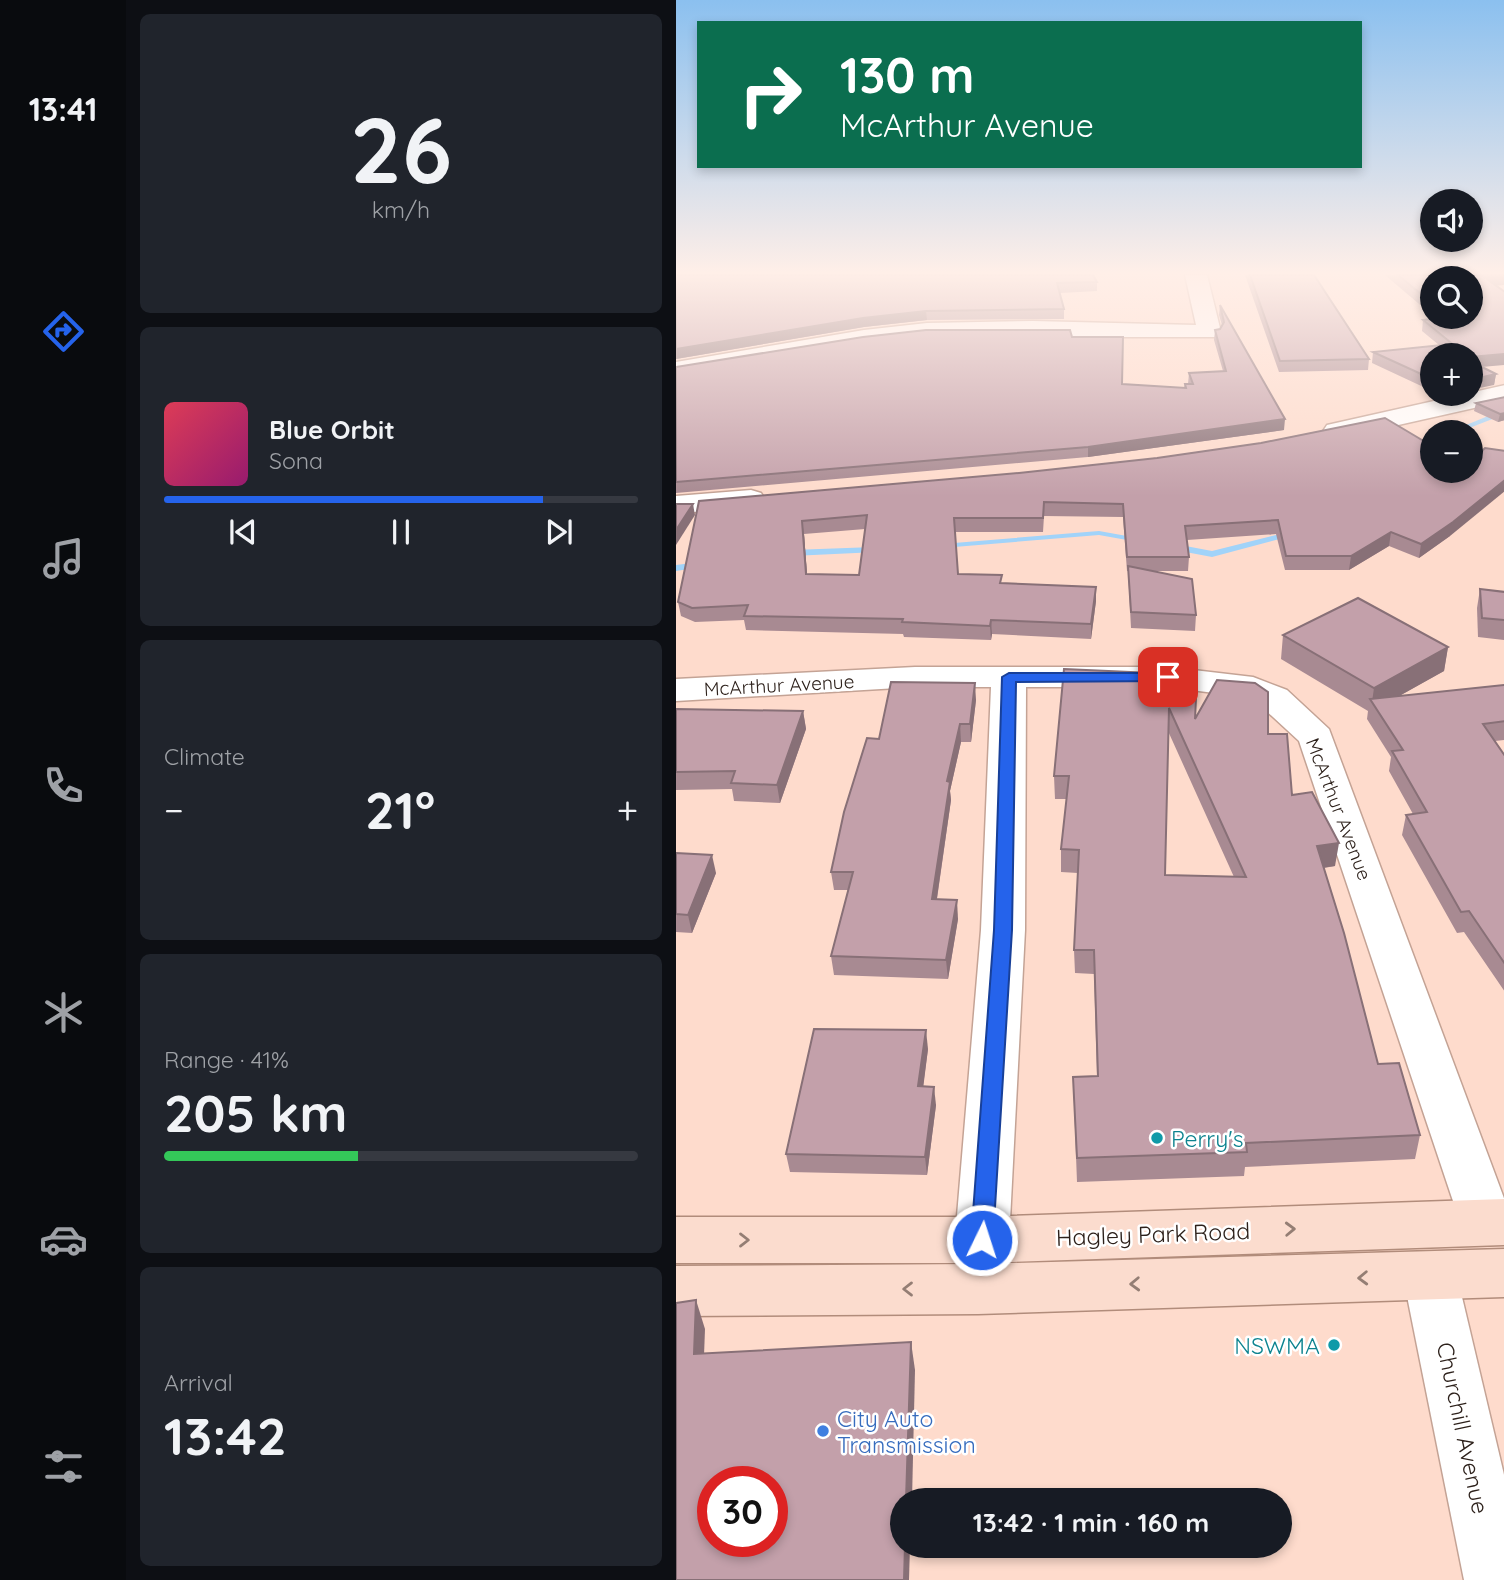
<!DOCTYPE html>
<html lang="en">
<head>
<meta charset="utf-8">
<style>
	:root { --surface:#171b24; --page:#20242c; --text:#f1f3f6; --muted:#9ea1a6; --line:#363941; --accent:#2563eb }
	body { margin:0; font-family:Quicksand,sans-serif; background:var(--page); color:var(--text); height:100vh; display:flex; flex-direction:column; font-size:26px; white-space:nowrap }
	* { box-sizing:border-box; margin:0 }
	p { font-size:23px; color:var(--muted) }
	.icon { flex:none; width:38px; height:38px; fill:none; stroke:currentColor; stroke-width:2; stroke-linecap:round; stroke-linejoin:round }
	.map { position:relative; flex:1; overflow:hidden }
	.sheet { display:flex; flex-direction:column; gap:14px; padding:14px; background:#0d0f14; width:550px }
	.sheet>* { flex:none }
	.guide { position:absolute; left:21px; top:21px; width:665px; height:147px; border-radius:0px; box-shadow:0 4px 10px #0003; background:#0b6e4f; color:#fff; overflow:hidden }
	.buttons { position:absolute; left:744px; top:189px; display:grid; gap:14px }
	.buttons a { display:grid; place-items:center; width:63px; height:63px; border-radius:50%; background:var(--surface); box-shadow:0 4px 10px #0003; font-size:35px }
	.speed { position:absolute; left:21px; top:1466px; display:flex; gap:14px; font-size:35px; font-weight:700; text-align:center }
	.speed>* { display:grid; place-content:center; width:91px; height:91px; border-radius:50%; background:var(--surface); box-shadow:0 4px 10px #0003; line-height:1 }
	.speed .limit { border:10px solid #d22; background:#fff; color:#111 }
	.pin { position:absolute; display:grid; place-items:center; width:60px; height:60px; color:#fff; margin:-30px; border-radius:14px; box-shadow:0 4px 10px #0006 }
	.me { position:absolute; width:77px; margin:-38px; rotate:4deg; stroke-linejoin:round; filter:drop-shadow(0 0 5px #0008) }
	.turn { display:flex; align-items:center; gap:24px; height:147px; padding:0 28px; font-size:32px }
	.turn .icon { width:91px; height:91px; stroke-width:2.5 }
	.turn b { display:block; font-size:49px; line-height:60px }
	.big { font-size:52px; font-weight:700; line-height:1.1 }
	.sheet .widget { flex:1; display:flex; flex-direction:column; justify-content:center; gap:10px; min-width:0; padding:0 24px; border-radius:10px; background:var(--page) }
	.sheet .dial { align-items:center; gap:0 }
	.dial b { font-size:91px; line-height:1 }
	.song { display:flex; align-items:center; gap:21px }
	.cover { width:84px; height:84px; border-radius:10px; background:linear-gradient(135deg,hsl(350 70% 55%),hsl(320 70% 35%)) }
	.played { height:7px; border-radius:4px; background:linear-gradient(90deg,var(--accent) 80%,var(--line) 80%) }
	.keys { display:flex; justify-content:space-around; direction:ltr }
	.heat { display:flex; justify-content:space-between; align-items:center; font-size:38px; direction:ltr }
	.charge { height:10px; border-radius:5px; background:linear-gradient(90deg,#34c759 41%,var(--line) 0) }
	.trip { position:absolute; left:214px; top:1488px; width:402px; height:70px; border-radius:35px; background:var(--surface); box-shadow:0 4px 10px #0003; font-weight:700; line-height:70px; text-align:center }
	main { display:flex; flex:1; min-height:0 }
	.tab-bar { display:flex; flex-direction:column; width:126px; justify-content:space-around; align-items:center; background:#090b0e; color:var(--muted) }
	.tab-bar .icon { width:49px; height:49px }
	.tab-bar .current { color:var(--accent) }
	.tab-bar b { font-size:32px; color:var(--text) }
	.map>svg:first-child { display:block }
	.lines { fill:none; stroke-linecap:round; stroke-linejoin:round }
	.stream { fill:#a1d3f9; fill-rule:evenodd }
	.minor-casing { stroke:#c4a395; stroke-width:3 }
	.major-casing { stroke:#b18c7b; stroke-width:3 }
	.minor { fill:#fff; fill-rule:evenodd }
	.major { fill:#fbdcce; fill-rule:evenodd }
	.wall { fill:#a88a92; fill-rule:evenodd }
	.shaded-wall { fill:#887077 }
	.building { fill:#c3a0aa; stroke:#887077; stroke-width:2; fill-rule:evenodd }
	.oneway { stroke:#947e74 }
	.route { fill:#2563eb; stroke:#184099; stroke-width:2 }
	.culture-dot { fill:#0f9aa8; stroke:#fff; stroke-width:2.5 }
	.shop-dot { fill:#3f7fe0; stroke:#fff; stroke-width:2.5 }
	.labels { text-anchor:middle; dominant-baseline:central; stroke-width:5; stroke-linejoin:round; paint-order:stroke }
	.street-label { font-size:19px; fill:#2d211b; stroke:#fff }
	.near-culture-label { font-size:23px; fill:#0d838f; stroke:#fff; text-anchor:start }
	.near-street-label { font-size:23px; fill:#2d211b; stroke:#fff }
	.near-shop-label { font-size:23px; fill:#366cbe; stroke:#fff; text-anchor:start }
</style>
</head>
<body>
<main>
<nav class="tab-bar">
<b>13:41</b>
<svg class="icon current" aria-label="directions" viewBox="0 0 24 24"><path d="M12 3l9 9-9 9-9-9zM9 14v-3h6M13 9l2 2-2 2"/></svg>
<svg class="icon" aria-label="music" viewBox="0 0 24 24"><path d="M9 18V5l10-2v13"/><circle cx="6" cy="18" r="3"/><circle cx="16" cy="16" r="3"/></svg>
<svg class="icon" aria-label="phone" viewBox="0 0 24 24"><path d="M5 4h4l2 5-3 2q2 4 5 5l2-3 5 2v4C11 20 4 13 5 4z"/></svg>
<svg class="icon" aria-label="climate" viewBox="0 0 24 24"><path d="M12 3v18M4 7l16 10M4 17L20 7"/></svg>
<svg class="icon" aria-label="car" viewBox="0 0 24 24"><path d="M5 17H2v-5l4-1 3-4h7l3 4 3 1v5h-3M9 17h6M6 11h13"/><circle cx="7" cy="17" r="2"/><circle cx="17" cy="17" r="2"/></svg>
<svg class="icon" aria-label="filters" viewBox="0 0 24 24"><path d="M4 7h16M4 17h16"/><circle cx="9" cy="7" r="2"/><circle cx="15" cy="17" r="2"/></svg>
</nav>
<section class="sheet">
<div class="widget dial"><b>26</b><p>km/h</p></div>
<div class="widget">
<div class="song"><i class="cover"></i><div><b>Blue Orbit</b><p>Sona</p></div></div>
<div class="played"></div>
<div class="keys"><svg class="icon" aria-label="previous" viewBox="0 0 24 24"><path d="M18 5L8 12l10 7zM5 5v14"/></svg><svg class="icon" aria-label="pause" viewBox="0 0 24 24"><path d="M8 5v14M16 5v14"/></svg><svg class="icon" aria-label="next" viewBox="0 0 24 24"><path d="M6 5l10 7-10 7zM19 5v14"/></svg></div>
</div>
<div class="widget"><p>Climate</p>
<div class="heat"><a>−</a><b class="big">21°</b><a>+</a></div>
</div>
<div class="widget"><p>Range · 41%</p><b class="big">205 km</b><div class="charge"></div></div>
<div class="widget"><p>Arrival</p><b class="big">13:42</b></div>
</section>
<div class="map">
<svg width="829" height="1580" viewBox="0 0 829 1580">
	<rect width="100%" height="100%" fill="#fedbcc"/>
	<g class="lines">
		<g class="stream">
			<polygon points="829,409 829,414 783,432 773,432"/>
			<polygon points="423,531 462,538 466,540 462,542 423,535 266,548 262,546 266,544"/>
			<polygon points="612,532 616,534 615,536 536,557 499,550 495,547 499,544 536,551"/>
			<polygon points="198,547 201,548 201,552 116,556 112,553 116,550"/>
			<polygon points="23,562 26,563 26,567 0,571 0,565"/>
		</g>
		<g class="minor-casing">
			<g id="minor">
				<polygon points="509,275 531,275 545,332 541,337 251,337 188,344 0,376 0,362 188,330 251,323 357,321 520,325"/>
				<polygon points="829,385 829,401 660,439 651,437 647,431 651,425"/>
				<polygon points="75,490 85,493 89,499 85,505 0,514 0,496"/>
				<polygon points="239,667 492,667 577,677 611,690 653,729 829,1201 829,1238 810,1245 791,1238 784,1222 623,741 585,706 569,697 492,687 350,687 349,930 333,1240 325,1256 306,1263 287,1256 279,1240 305,930 315,687 239,687 0,701 0,679"/>
				<polygon points="754,1252 773,1259 781,1276 829,1479 829,1580 788,1580 727,1276 735,1259"/>
			</g>
		</g>
		<g class="major-casing">
			<g id="major">
				<polygon points="829,1199 829,1245 306,1263 0,1263 0,1217 306,1217"/>
				<polygon points="829,1249 829,1297 302,1314 0,1316 0,1266 302,1264"/>
			</g>
		</g>
		<use href="#minor" class="minor"/>
		<use href="#major" class="major"/>
	</g>
	<g class="wall">
		<polygon points="0,275 421,282 421,291 384,293 388,309 388,319 251,320 188,327 0,359"/>
		<polygon points="569,275 638,275 693,359 692,370 603,372"/>
		<polygon points="709,275 829,275 820,286 806,367 820,374 818,385 794,355 756,355 756,391 696,363 697,352 763,345 746,331 747,320 761,319 758,317 794,317 756,278 756,315"/>
		<polygon points="544,305 608,430 412,457 0,493 0,367 396,337 446,384 508,388 509,384 512,384 513,373 547,371 538,340 539,330 544,329 546,325 543,315"/>
		<polygon points="829,397 829,420 822,422 798,411 800,403"/>
		<path d="M343,473L774,536L743,558L713,546L673,570H609L600,534L511,540L513,557L512,571H476L520,615L519,631L455,628L452,571H451L447,517L368,516L367,532H279L282,574L326,583L420,587V601L415,639L316,634L315,640L228,637L227,634L70,630L68,620L19,622L5,616L2,602L23,501ZM189,529L183,575L131,574L128,534Z"/>
		<polygon points="804,589 829,592 829,640 802,637 801,608"/>
		<polygon points="607,635 772,647 768,671 723,696 829,685 829,740 819,741 829,756 829,992 788,932 781,933 726,835 730,815 737,814 713,771 715,757 691,719 692,711 605,659"/>
		<path d="M476,677L519,719L592,734L616,795L659,866L648,868L702,1064L744,1135L739,1159L569,1167L568,1176L401,1182L397,1077L421,1076L418,974L399,973L398,950L402,873L385,872V849L391,799H379L378,776ZM492,731L558,877L489,875Z"/>
		<polygon points="300,700 295,742 285,742 274,791 275,800 261,899 282,919 272,979 158,975 155,956 172,890 158,890 155,872 203,739"/>
		<polygon points="0,709 127,711 130,729 104,803 58,801 56,789 0,790"/>
		<polygon points="0,853 40,873 16,933 0,932"/>
		<polygon points="252,1049 247,1086 260,1105 251,1175 114,1172 110,1154"/>
	</g>
	<g class="shaded-wall">
		<polygon points="829,275 829,285 806,287 808,277"/>
		<polygon points="250,311 251,320 188,327 0,359 0,349 187,318"/>
		<polygon points="829,354 829,365 794,368 794,357"/>
		<polygon points="820,374 818,385 794,390 794,380"/>
		<polygon points="829,413 829,420 822,422 824,414"/>
		<polygon points="609,419 608,430 412,457 412,447"/>
		<polygon points="829,480 829,491 774,536 743,558 745,544"/>
		<polygon points="17,504 19,515 0,545 0,530"/>
		<polygon points="126,521 128,534 132,588 130,574"/>
		<polygon points="715,532 713,546 673,570 675,556"/>
		<polygon points="420,587 420,601 415,639 415,624"/>
		<polygon points="315,620 316,634 315,640 314,626"/>
		<polygon points="772,647 768,671 700,709 696,702 698,688"/>
		<polygon points="299,683 300,700 295,742 294,724"/>
		<polygon points="127,711 130,729 104,803 101,785"/>
		<polygon points="284,724 285,742 274,791 275,800 258,918 256,899 271,781"/>
		<polygon points="663,843 659,866 638,869 641,846"/>
		<polygon points="36,855 40,873 16,933 12,915"/>
		<polygon points="281,900 282,919 272,979 270,960"/>
		<polygon points="250,1030 252,1049 245,1105 242,1086"/>
		<polygon points="258,1087 260,1105 251,1175 249,1157"/>
		<polygon points="20,1300 29,1329 27,1382 18,1354"/>
		<polygon points="235,1342 239,1370 236,1500 230,1500"/>
		<polygon points="229,1545 234,1545 233,1580 228,1580"/>
	</g>
	<g class="building">
		<polygon points="0,275 417,275 421,282 381,283 388,309 250,311 187,318 0,349"/>
		<polygon points="574,275 638,275 693,359 604,361"/>
		<polygon points="722,275 829,275 808,277 829,292 829,354 794,357 794,355 790,355 747,320 773,317 794,317 794,278 756,278 756,303"/>
		<polygon points="544,305 609,419 412,447 0,482 0,367 187,337 250,330 394,330 396,337 447,337 446,384 510,388 509,384 517,384 513,373 550,371 539,330 544,329 548,322"/>
		<polygon points="766,345 785,355 756,355 756,379 697,352"/>
		<polygon points="794,361 820,374 794,380"/>
		<polygon points="829,397 829,413 824,414 800,403"/>
		<path d="M709,418L756,446V471H794V462L809,448L829,451V480L777,522L745,544L715,532L675,556H610L602,520L509,526L513,557H451L447,504L368,502L367,518H278L282,574L326,575L324,583L420,587L415,624L315,620L314,626L226,622L227,619L68,616L72,605L16,608L2,602L23,501L343,473L481,458L585,443ZM191,515L183,575L130,574L126,521Z"/>
		<polygon points="0,504 17,504 0,530"/>
		<polygon points="452,566 516,579 520,615 455,612"/>
		<polygon points="804,589 829,592 829,620 806,618"/>
		<polygon points="682,598 772,647 698,688 607,635"/>
		<path d="M388,669L476,673V677L521,679L519,719L541,680L579,683L592,692V734H611L616,795L636,792L663,843L641,846L668,933L702,1064L723,1063L744,1135L570,1143L571,1152L401,1158L397,1077L422,1076L418,950H398L403,850L385,849L393,776H378ZM493,708L570,877L489,875Z"/>
		<polygon points="215,682 299,683 294,724 284,724 271,781 274,782 256,899 281,900 270,960 155,956 177,872 155,872 168,812 191,738 203,739"/>
		<polygon points="829,685 829,721 807,724 829,756 829,964 793,911 785,912 730,815 751,812 716,751 727,750 694,699"/>
		<polygon points="0,709 127,711 101,785 55,783 59,771 0,772"/>
		<polygon points="0,853 36,855 12,915 0,914"/>
		<polygon points="138,1029 250,1030 242,1086 258,1087 249,1157 110,1154"/>
		<path d="M20,1300L18,1354L235,1342L230,1500H226V1545H229L228,1580H0V1303ZM37,1482H96V1542H37Z"/>
	</g>
	<defs><path id="oneway-chevron" d="M-2-3.5L2.5 0L-2 3.5" fill="none" stroke-width="1.6" stroke-linecap="round" stroke-linejoin="round" transform="scale(1.75)"/></defs>
	<g class="oneway">
		<use href="#oneway-chevron" transform="translate(614 1229) rotate(-2)"/>
		<use href="#oneway-chevron" transform="translate(68 1240)"/>
		<use href="#oneway-chevron" transform="translate(687 1278) rotate(178)"/>
		<use href="#oneway-chevron" transform="translate(459 1284) rotate(178)"/>
		<use href="#oneway-chevron" transform="translate(232 1289) rotate(180)"/>
	</g>
	<linearGradient id="sky" x2="0" y2="1"><stop stop-color="#8bc0ef"/><stop offset="0.55" stop-color="#ffefe8"/><stop offset="1" stop-color="#ffefe8" stop-opacity="0"/></linearGradient>
	<rect width="829" height="496" fill="url(#sky)"/>
	<polygon class="route" points="333,673 492,673 499,677 492,681 340,682 336,930 317,1240 314,1247 306,1250 298,1247 295,1240 318,930 326,677"/>
	<g class="culture-dot">
		<circle cx="481" cy="1138" r="7"/>
		<circle cx="658" cy="1345" r="7"/>
	</g>
	<circle class="shop-dot" cx="147" cy="1431" r="7"/>
	<g class="labels">
		<g class="street-label">
			<text transform="translate(103 685) rotate(-3)">McArthur Avenue</text>
			<text transform="translate(663 809) rotate(69)">McArthur Avenue</text>
		</g>
		<g class="near-culture-label">
			<text x="495" y="1138">Perry's</text>
			<text x="644" y="1345" text-anchor="end">NSWMA</text>
		</g>
		<g class="near-street-label">
			<text transform="translate(477 1234) rotate(-2)">Hagley Park Road</text>
			<text transform="translate(787 1428) rotate(78)">Churchill Avenue</text>
		</g>
		<g class="near-shop-label">
			<text x="161" y="1418">City Auto<tspan x="161" dy="26">Transmission</tspan></text>
		</g>
	</g>
</svg>
<div class="buttons">
<a><svg class="icon" aria-label="sound" viewBox="0 0 24 24"><path d="M4 9h4l5-4v14l-5-4H4zM17 9q2 3 0 6"/></svg></a>
<a><svg class="icon" aria-label="search" viewBox="0 0 24 24"><circle cx="10" cy="10" r="6"/><path d="M15 15l6 6"/></svg></a>
<a>+</a>
<a>−</a>
</div>
<div class="speed"><div class="limit">30</div></div>
<div class="pin" style="left:492px;top:677px;background:#d93025"><svg class="icon" aria-label="arrive" viewBox="0 0 24 24"><path d="M6 21V4h12l-3 4 3 4H6"/></svg></div>
<svg class="me" style="left:306px;top:1240px" viewBox="-20 -20 40 40"><circle r="17" fill="#2563eb" stroke="#fff" stroke-width="3"/><path d="M0-11L8 9 0 5-8 9z" fill="#fff"/></svg>
<div class="trip">13:42 · 1 min · 160 m</div>
<div class="guide">
<div class="turn"><svg class="icon" aria-label="right" viewBox="0 0 24 24"><path d="M7 20v-9h11M14 6l5 5-5 5"/></svg><div><b>130 m</b>McArthur Avenue</div></div>
</div>
</div>
</main>
</body>
</html>
